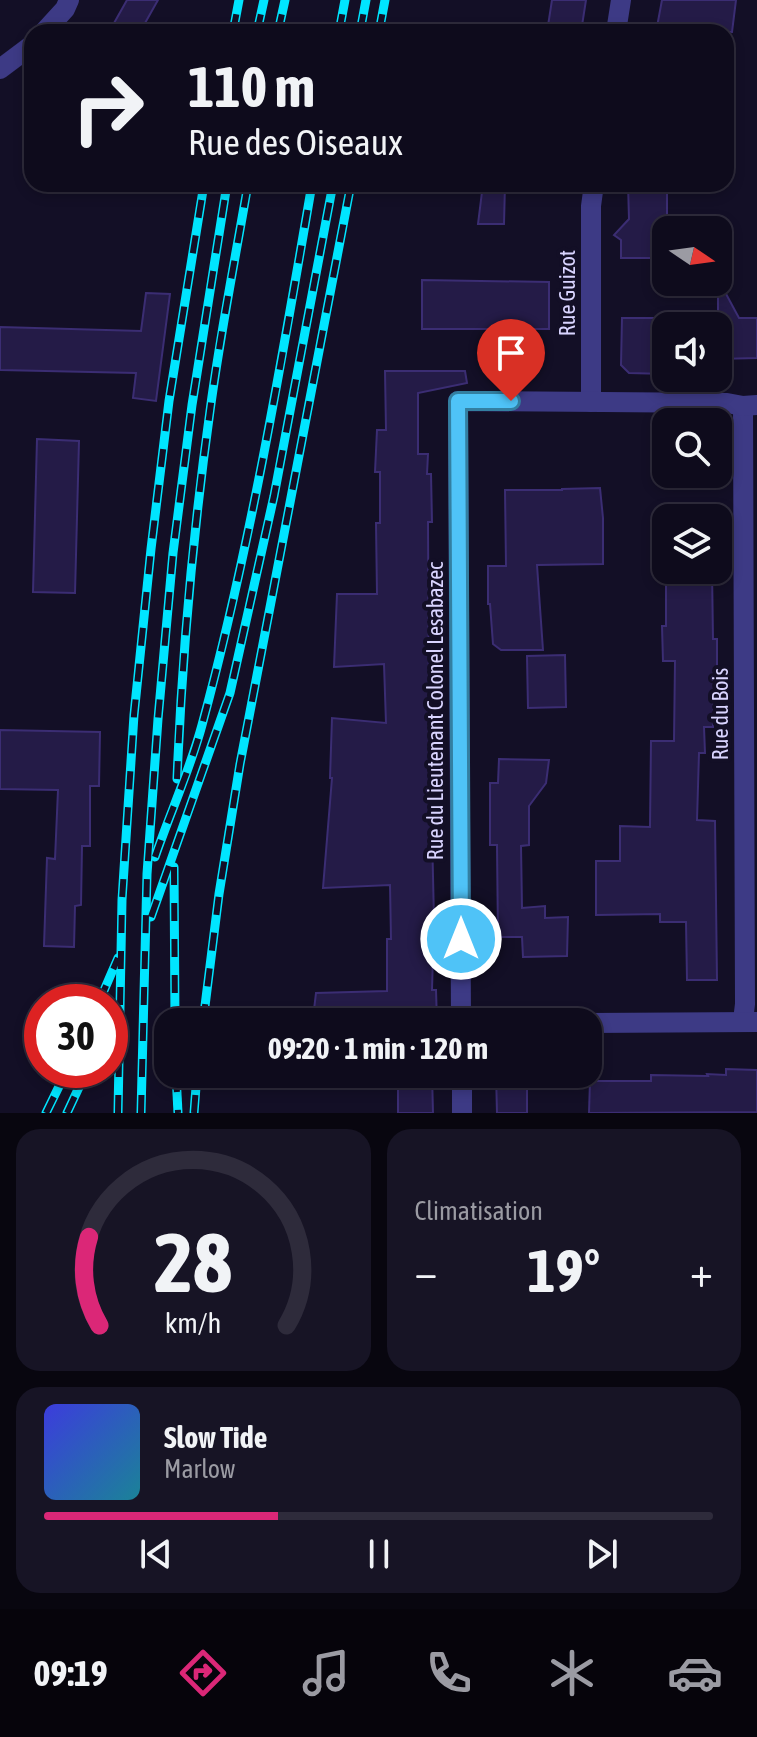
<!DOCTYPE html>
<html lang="fr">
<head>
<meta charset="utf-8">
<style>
	:root { --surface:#0e0b1c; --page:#171425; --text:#f1f3f6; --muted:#9b9ba3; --line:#2e2b3b; --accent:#db2777 }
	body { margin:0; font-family:"Asap Condensed",sans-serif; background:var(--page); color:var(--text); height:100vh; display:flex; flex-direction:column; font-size:30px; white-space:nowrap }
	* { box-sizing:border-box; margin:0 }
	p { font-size:26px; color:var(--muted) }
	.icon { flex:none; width:44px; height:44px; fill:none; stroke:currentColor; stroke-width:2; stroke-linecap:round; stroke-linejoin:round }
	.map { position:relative; height:1113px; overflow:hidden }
	.side { display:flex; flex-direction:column; gap:16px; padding:16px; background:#08060f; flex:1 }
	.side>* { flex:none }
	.guide { position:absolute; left:24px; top:24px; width:710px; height:168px; border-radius:24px; box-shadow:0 4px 12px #0003,0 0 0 2px var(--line); background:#0e0b1c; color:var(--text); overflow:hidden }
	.needle { width:52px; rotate:103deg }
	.buttons { position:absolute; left:652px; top:216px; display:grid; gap:16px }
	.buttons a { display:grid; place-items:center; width:80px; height:80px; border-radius:16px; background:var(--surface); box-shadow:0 4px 12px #0003,0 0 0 2px var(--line); font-size:40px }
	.speed { position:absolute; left:24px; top:984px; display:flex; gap:16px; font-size:40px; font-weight:700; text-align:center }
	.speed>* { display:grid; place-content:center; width:104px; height:104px; border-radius:50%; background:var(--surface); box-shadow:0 4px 12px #0003,0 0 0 2px var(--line); line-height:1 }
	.speed .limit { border:12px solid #d22; background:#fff; color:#111 }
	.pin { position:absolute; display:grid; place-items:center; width:68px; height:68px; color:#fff; margin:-82px -34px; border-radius:50% 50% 50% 0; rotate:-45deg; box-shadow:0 0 8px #0007 }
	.pin .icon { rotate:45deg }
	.me { position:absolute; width:88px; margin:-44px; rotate:0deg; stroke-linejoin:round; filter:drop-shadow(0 0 6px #0008) }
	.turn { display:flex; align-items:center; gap:28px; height:168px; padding:0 32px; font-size:36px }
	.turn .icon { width:104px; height:104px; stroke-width:2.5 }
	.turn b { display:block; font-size:56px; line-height:68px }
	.big { font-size:60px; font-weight:700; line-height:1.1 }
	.side .widget { flex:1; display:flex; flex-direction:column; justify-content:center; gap:12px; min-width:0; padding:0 28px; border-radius:24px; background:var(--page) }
	.side .dial { align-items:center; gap:0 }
	.dial svg { height:208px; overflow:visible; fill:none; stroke:var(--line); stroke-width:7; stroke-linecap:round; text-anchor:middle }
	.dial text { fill:var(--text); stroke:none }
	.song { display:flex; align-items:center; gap:24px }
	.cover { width:96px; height:96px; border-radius:12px; background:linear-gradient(135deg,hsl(240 70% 55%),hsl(190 70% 35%)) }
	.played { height:8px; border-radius:4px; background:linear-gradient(90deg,var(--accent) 35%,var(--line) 35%) }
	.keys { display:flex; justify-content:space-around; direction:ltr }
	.heat { display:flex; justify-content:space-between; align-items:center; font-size:44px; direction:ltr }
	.side .tiles { flex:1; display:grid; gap:16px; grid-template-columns:1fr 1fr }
	.widget:last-child { grid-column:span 2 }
	.trip { position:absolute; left:154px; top:1008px; width:448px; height:80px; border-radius:24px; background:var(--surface); box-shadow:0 4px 12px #0003,0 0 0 2px var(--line); font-weight:700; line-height:80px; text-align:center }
	.tabs { display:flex; height:128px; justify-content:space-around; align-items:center; background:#06040b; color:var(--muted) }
	.tabs .icon { width:56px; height:56px }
	.tabs .selected { color:var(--accent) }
	.tabs b { font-size:36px; color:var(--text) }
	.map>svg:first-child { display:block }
	.building { fill:#241b47; stroke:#3b2d73; stroke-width:2 }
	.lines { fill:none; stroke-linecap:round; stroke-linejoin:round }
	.street { stroke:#3d3a85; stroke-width:20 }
	.rail-casing { stroke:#00e5ff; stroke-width:9 }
	.rail { stroke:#130f26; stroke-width:6; stroke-dasharray:18; stroke-linecap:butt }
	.route-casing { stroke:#337fa1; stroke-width:20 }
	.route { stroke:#4fc3f7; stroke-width:14 }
	.labels { text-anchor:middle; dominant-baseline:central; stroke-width:8; stroke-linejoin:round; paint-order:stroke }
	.street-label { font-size:22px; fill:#d9d4ff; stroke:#130f26 }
</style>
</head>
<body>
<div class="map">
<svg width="757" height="1113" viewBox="0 0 757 1113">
	<rect width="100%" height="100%" fill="#130f26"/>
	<g class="building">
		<polygon points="127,0 158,0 140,32 109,32"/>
		<polygon points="552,0 586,0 581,32 547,32"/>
		<polygon points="662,0 736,0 732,32 656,32"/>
		<polygon points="483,184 505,184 504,224 478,224"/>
		<polygon points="628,184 667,184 667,224 661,224 661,258 621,258 621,240 614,235 629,219"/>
		<polygon points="718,279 739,318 757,318 757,358 718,359"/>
		<polygon points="422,280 549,282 549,329 422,329"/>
		<polygon points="146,293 170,294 156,401 133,398 136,373 0,370 0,327 141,331"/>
		<polygon points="622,318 666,318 666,374 629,373 621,365"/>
		<polygon points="385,371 465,371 467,383 418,393 418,454 428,454 427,474 431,474 432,522 428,522 429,702 434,920 432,990 436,990 437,1022 399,1022 399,1016 313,1018 316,993 387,991 387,939 391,939 390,885 323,888 332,778 330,778 332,718 386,723 384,664 334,667 337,594 377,594 376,523 380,523 380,472 375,472 377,430 386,430"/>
		<polygon points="37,439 79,441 75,593 33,592"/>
		<polygon points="600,488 603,518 603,564 537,565 543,650 501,650 493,644 490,604 488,604 488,566 506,566 505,490 562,490 562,489"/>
		<polygon points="666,570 712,570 713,639 717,639 717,672 713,672 713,727 704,727 705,753 699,753 697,820 715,821 717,980 687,980 686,922 660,922 660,914 596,915 596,861 620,861 620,826 650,827 651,741 674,741 675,661 663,661 662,626 666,626"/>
		<polygon points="565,655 566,707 528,708 527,656"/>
		<polygon points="0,730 100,732 99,786 90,786 90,846 82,846 81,905 75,906 74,947 44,946 47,858 55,859 58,790 0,789"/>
		<polygon points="499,759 549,760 546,783 529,806 529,845 521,846 522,908 545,906 545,918 568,917 567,956 523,957 522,937 498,937 497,845 490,845 490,783 498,783"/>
		<polygon points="726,1069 757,1070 757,1112 589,1113 590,1081 651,1081 651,1075 708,1076 707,1074 726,1075"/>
		<polygon points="398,1074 432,1074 433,1113 398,1113"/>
		<polygon points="496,1074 527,1074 527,1113 497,1113"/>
	</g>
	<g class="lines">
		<g class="street">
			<polyline points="44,32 65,9 69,0"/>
			<polyline points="616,32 621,0"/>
			<polyline points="0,69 32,45"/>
			<polyline points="591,402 591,206 594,184"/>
			<polyline points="743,1021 745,1004 743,406"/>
			<polyline points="461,1022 458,401 727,403 743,406 757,405"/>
			<polyline points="588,1023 757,1022"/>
			<polyline points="462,1074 462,1113"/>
		</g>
		<g class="rail-casing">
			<g id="rail">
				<polyline points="233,32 239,0"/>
				<polyline points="257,32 264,0"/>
				<polyline points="278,32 285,0"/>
				<polyline points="339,32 345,0"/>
				<polyline points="360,32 366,0"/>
				<polyline points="379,32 385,0"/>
				<path d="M177,779C182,656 193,533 210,411C220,335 235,260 248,184"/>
				<path d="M155,857C170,813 190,770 202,725C250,548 281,365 312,184"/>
				<polyline points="174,867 175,1022"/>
				<polyline points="151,917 230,693 274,496 333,184"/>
				<polyline points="99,1002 118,958"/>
				<polyline points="203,1022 219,894 240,764 351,184"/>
				<polyline points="176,1074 178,1113"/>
				<polyline points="46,1113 67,1070"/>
				<polyline points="67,1113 87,1070"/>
				<polyline points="118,1113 122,900 134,715 151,549 169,401 204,184"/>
				<polyline points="141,1113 147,874 158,719 173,553 192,405 227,184"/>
				<polyline points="194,1113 197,1074"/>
			</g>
		</g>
		<use href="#rail" class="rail"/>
	</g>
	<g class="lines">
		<g class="route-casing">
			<polyline id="route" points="461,939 458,401 511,401"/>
		</g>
		<use href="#route" class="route"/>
	</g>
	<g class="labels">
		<g class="street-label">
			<text transform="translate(567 293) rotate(-90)">Rue Guizot</text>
			<text transform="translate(435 711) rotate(-90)">Rue du Lieutenant Colonel Lesabazec</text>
			<text transform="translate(720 714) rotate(-90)">Rue du Bois</text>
		</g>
	</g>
</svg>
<div class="buttons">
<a><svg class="needle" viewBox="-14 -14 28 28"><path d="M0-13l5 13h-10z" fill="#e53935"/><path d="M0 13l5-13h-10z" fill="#9b9ba3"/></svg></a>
<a><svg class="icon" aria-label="sound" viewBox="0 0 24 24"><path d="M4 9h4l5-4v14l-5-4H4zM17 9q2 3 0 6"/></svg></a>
<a><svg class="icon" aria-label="search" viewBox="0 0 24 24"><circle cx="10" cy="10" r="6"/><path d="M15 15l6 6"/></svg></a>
<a><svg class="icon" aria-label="layers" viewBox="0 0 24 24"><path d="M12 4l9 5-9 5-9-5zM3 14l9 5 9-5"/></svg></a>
</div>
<div class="speed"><div class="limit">30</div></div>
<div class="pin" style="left:511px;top:401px;background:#d93025"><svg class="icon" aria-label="arrive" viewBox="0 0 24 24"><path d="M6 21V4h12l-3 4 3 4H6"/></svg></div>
<svg class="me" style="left:461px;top:939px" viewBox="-20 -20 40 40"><circle r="17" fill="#4fc3f7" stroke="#fff" stroke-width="3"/><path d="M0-11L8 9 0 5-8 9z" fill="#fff"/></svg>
<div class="trip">09:20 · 1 min · 120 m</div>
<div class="guide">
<div class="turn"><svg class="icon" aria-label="right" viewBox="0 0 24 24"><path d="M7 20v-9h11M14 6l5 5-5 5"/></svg><div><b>110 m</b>Rue des Oiseaux</div></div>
</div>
</div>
<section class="side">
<div class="tiles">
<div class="widget dial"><svg viewBox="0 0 100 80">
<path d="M14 69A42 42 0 1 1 86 69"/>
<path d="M14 69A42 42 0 0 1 10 35" stroke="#db2777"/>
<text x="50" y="56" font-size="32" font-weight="700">28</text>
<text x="50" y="72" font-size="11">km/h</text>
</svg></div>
<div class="widget"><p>Climatisation</p>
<div class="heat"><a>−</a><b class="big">19°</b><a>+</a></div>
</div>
<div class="widget">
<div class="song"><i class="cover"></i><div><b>Slow Tide</b><p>Marlow</p></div></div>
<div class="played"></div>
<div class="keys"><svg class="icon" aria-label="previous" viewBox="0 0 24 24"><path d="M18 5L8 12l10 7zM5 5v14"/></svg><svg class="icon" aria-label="pause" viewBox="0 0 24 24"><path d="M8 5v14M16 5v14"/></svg><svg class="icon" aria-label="next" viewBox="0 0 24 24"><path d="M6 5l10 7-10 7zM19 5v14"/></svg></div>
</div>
</div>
</section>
<nav class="tabs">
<b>09:19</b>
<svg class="icon selected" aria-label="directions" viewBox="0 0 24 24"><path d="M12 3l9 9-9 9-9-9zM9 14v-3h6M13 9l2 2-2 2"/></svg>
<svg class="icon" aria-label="music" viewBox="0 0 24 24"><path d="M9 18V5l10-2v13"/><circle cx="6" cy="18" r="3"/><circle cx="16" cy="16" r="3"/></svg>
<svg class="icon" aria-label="phone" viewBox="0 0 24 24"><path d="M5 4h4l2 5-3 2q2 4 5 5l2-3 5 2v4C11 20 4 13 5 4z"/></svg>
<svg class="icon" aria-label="climate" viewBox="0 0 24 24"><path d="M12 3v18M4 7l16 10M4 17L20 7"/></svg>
<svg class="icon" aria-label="car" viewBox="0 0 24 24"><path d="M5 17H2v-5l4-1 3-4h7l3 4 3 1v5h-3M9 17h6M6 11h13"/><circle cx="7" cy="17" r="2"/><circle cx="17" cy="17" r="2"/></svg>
</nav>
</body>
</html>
